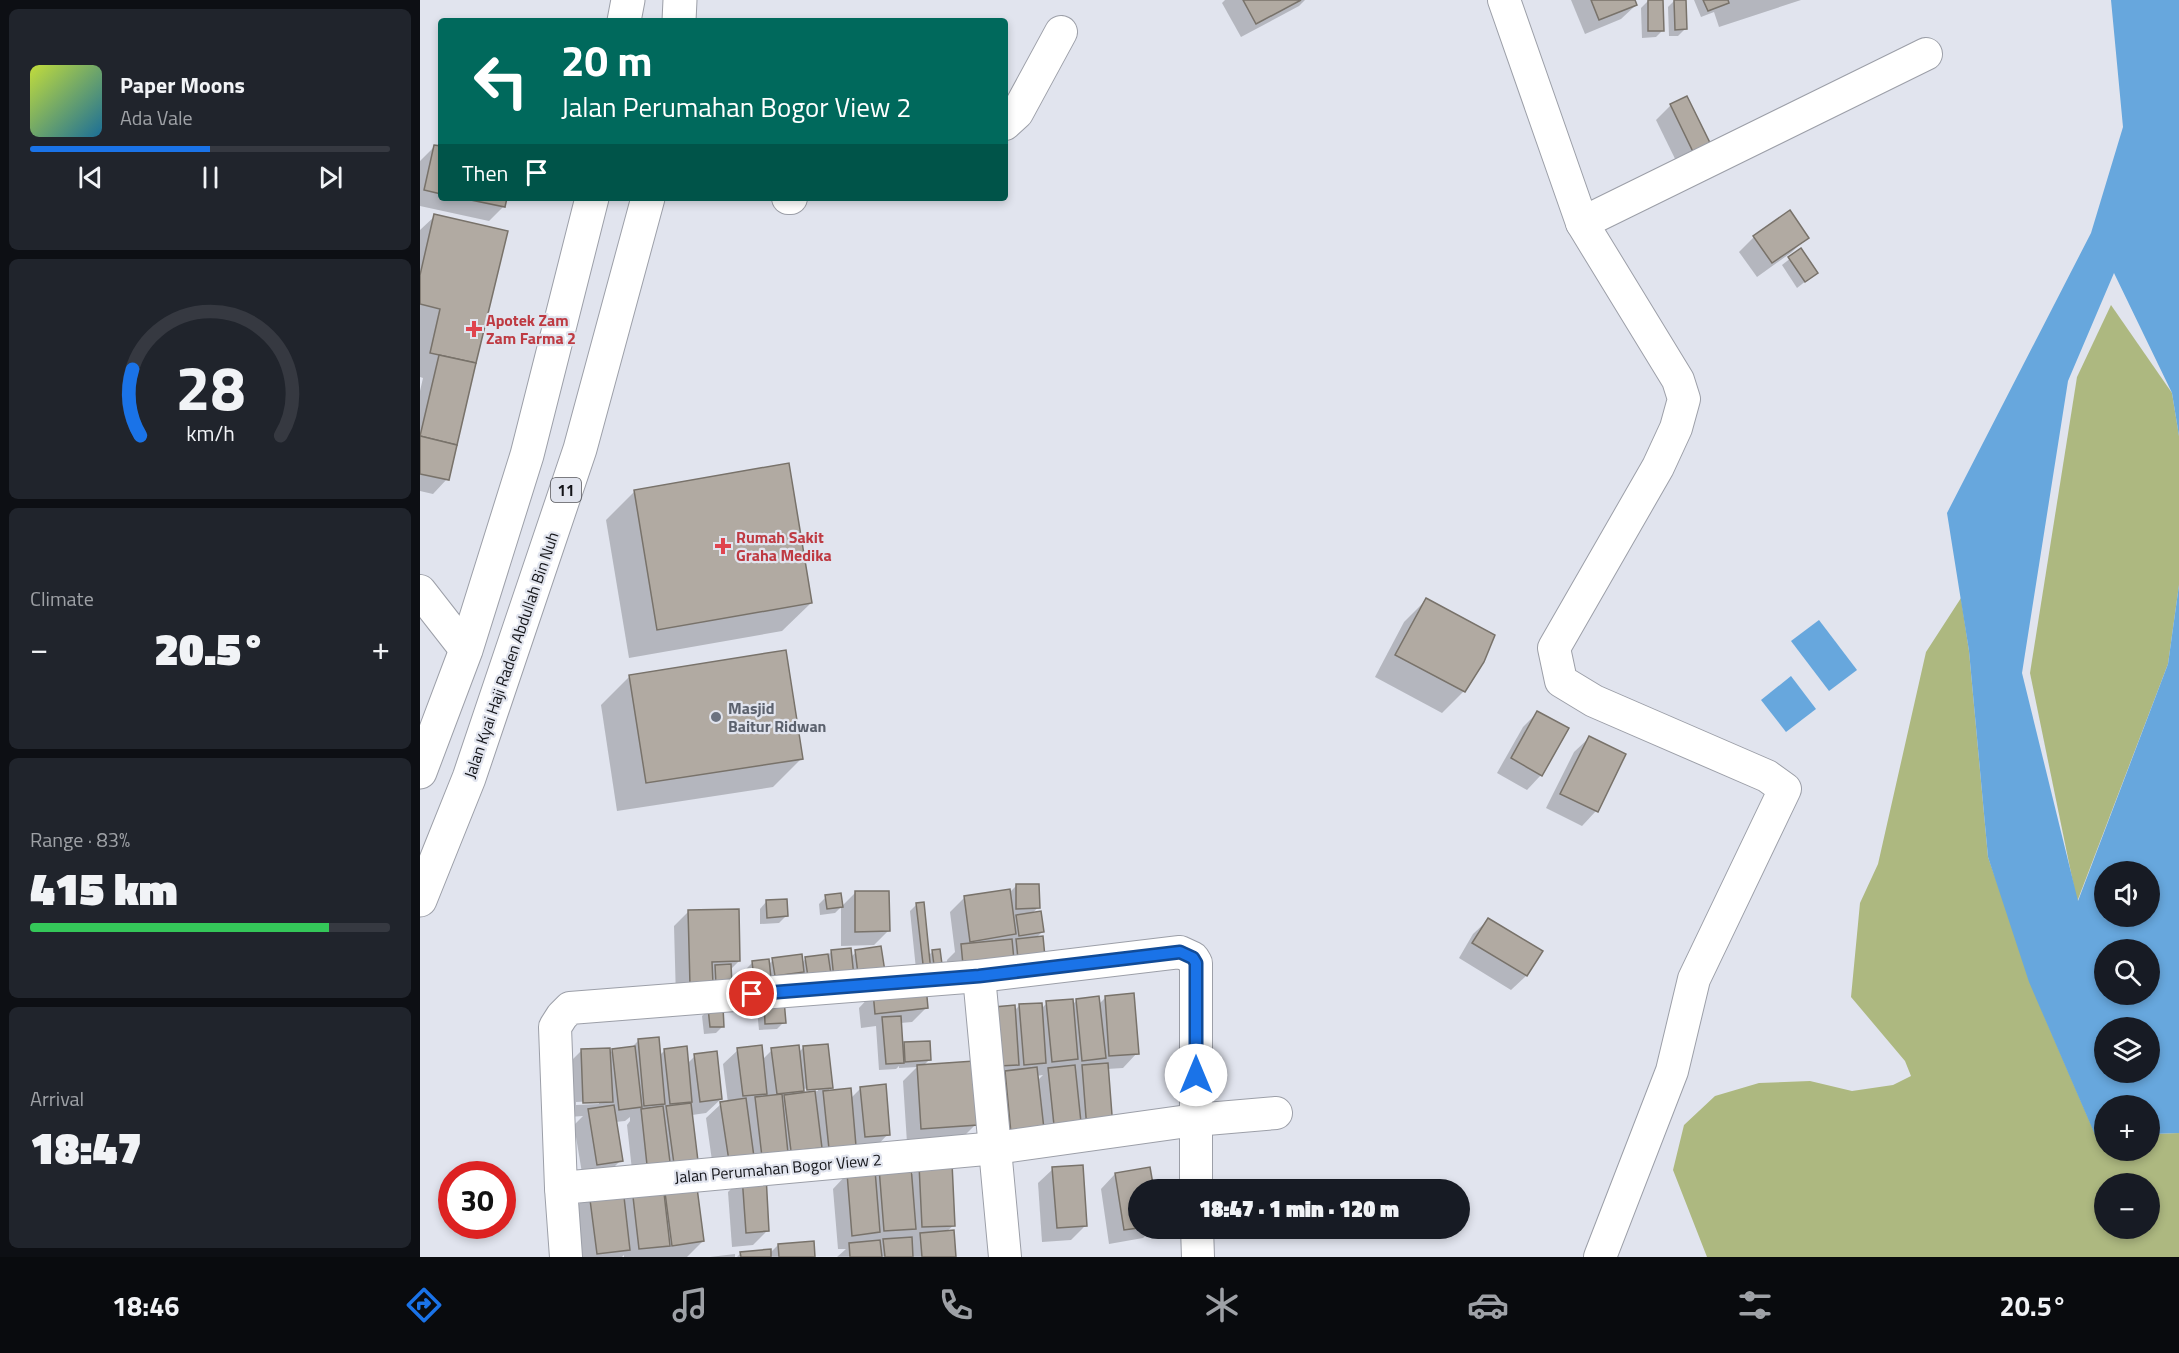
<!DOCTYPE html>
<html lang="en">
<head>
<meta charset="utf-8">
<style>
	:root { --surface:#171b24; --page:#20242c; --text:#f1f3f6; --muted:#9ea1a6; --line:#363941; --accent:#1a73e8 }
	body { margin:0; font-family:"Titillium Web",sans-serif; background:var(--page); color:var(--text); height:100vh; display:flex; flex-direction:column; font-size:22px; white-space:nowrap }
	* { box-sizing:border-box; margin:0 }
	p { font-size:20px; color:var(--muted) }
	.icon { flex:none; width:33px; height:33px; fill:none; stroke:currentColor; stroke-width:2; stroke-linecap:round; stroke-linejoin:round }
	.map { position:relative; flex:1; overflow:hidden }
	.drawer { display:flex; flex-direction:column; gap:9px; padding:9px; background:#0d0f14; width:420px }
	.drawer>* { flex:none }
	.hud { position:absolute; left:18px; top:18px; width:570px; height:183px; border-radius:6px; box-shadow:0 3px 9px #0003; background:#00695c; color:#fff; overflow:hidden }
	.buttons { position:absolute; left:1674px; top:861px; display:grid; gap:12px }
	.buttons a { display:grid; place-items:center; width:66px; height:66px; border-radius:50%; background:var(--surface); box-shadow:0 3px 9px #0003; font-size:30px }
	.speed { position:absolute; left:18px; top:1161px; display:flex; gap:12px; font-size:30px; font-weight:700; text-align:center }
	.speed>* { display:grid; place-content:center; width:78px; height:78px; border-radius:50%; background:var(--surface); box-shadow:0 3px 9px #0003; line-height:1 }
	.speed .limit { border:9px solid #d22; background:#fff; color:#111 }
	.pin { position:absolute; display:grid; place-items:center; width:51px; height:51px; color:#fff; margin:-26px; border:3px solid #fff; border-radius:50%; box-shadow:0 2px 6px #0007 }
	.me { position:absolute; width:66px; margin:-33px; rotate:0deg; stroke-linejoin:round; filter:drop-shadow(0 0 4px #0008) }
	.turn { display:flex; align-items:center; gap:21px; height:126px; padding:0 24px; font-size:27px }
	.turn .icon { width:78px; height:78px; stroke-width:2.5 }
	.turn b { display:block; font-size:42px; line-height:51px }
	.then { display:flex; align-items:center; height:57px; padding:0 24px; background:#0003; gap:12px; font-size:22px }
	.big { font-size:45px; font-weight:800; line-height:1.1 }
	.drawer .card { flex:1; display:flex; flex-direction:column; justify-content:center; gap:9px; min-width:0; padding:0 21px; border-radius:9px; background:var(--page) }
	.drawer .dial { align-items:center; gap:0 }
	.dial svg { height:156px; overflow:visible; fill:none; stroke:var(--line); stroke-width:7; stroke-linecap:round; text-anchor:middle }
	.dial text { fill:var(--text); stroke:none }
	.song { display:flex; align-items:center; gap:18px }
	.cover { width:72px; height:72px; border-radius:9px; background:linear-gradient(135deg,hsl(70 70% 55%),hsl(200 70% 35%)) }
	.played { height:6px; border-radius:3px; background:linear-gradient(90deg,var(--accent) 50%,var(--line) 50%) }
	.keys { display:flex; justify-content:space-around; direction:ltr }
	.heat { display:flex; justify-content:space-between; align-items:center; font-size:33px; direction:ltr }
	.charge { height:9px; border-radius:4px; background:linear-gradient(90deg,#34c759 83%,var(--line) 0) }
	.trip { position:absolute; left:708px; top:1179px; width:342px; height:60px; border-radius:30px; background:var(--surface); box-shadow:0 3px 9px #0003; font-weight:800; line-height:60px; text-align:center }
	.menu { display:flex; height:96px; justify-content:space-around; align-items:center; background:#090b0e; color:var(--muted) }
	.menu .icon { width:42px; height:42px }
	.menu .on { color:var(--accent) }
	.menu b { font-size:27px; color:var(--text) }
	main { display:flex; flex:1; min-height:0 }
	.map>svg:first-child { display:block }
	.green { fill:#adb880; fill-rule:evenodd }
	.water { fill:#67a7dd; fill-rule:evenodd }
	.shadow { fill:#0003; fill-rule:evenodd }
	.building { fill:#b1aaa2; stroke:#78726a; stroke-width:1.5 }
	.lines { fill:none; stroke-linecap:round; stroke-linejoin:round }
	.minor-casing { stroke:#9c9fa8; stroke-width:34 }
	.trunk-casing { stroke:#9c9fa8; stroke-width:35 }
	.minor { stroke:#fff; stroke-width:32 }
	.trunk { stroke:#fff; stroke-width:33 }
	.route-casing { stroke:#114b97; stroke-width:15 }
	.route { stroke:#1a73e8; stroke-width:10 }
	.health-dot { fill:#e0444e; stroke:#e1e4ee; stroke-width:2 }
	.worship-dot { fill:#6b7280; stroke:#e1e4ee; stroke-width:2 }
	.labels { text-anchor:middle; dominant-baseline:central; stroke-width:4.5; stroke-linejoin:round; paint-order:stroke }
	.shield { fill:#e1e4ee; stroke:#515258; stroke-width:1.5 }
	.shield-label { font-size:15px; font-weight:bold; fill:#131418 }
	.health-label { font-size:16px; font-weight:bold; fill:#be3a42; stroke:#e1e4ee; text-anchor:start }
	.street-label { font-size:16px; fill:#131418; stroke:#e1e4ee }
	.worship-label { font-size:16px; font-weight:bold; fill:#5b616d; stroke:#e1e4ee; text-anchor:start }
</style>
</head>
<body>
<main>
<section class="drawer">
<div class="card">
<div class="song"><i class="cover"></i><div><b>Paper Moons</b><p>Ada Vale</p></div></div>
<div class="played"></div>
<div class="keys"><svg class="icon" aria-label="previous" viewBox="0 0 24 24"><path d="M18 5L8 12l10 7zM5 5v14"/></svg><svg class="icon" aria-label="pause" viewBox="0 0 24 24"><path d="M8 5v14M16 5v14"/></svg><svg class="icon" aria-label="next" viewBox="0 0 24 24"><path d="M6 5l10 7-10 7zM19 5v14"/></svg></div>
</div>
<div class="card dial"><svg viewBox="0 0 100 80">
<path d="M14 69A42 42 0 1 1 86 69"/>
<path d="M14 69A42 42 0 0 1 10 35" stroke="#1a73e8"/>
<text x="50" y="56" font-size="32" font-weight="700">28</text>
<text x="50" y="72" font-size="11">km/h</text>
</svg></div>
<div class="card"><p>Climate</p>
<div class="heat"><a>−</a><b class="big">20.5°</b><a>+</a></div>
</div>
<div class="card"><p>Range · 83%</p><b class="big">415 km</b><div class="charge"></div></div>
<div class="card"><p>Arrival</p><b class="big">18:47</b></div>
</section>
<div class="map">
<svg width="1759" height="1257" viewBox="0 0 1759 1257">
	<rect width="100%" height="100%" fill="#e1e4ee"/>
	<g class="green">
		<polygon points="1691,305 1752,393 1759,436 1759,585 1748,664 1657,902 1610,673 1657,377"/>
		<path d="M1541,598L1549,651L1568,857L1623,1013L1676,1136H1684V1150H1730V1134L1759,1133V1257H1287L1253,1170L1264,1125L1295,1096L1339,1083L1390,1081L1432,1091L1473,1085L1491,1076L1485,1061L1431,997L1440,903L1458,864L1506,652ZM1684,1184H1730V1228H1684Z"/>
	</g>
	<g class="water">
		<path d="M1691,0H1759V436L1752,393L1694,273L1648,381L1602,673L1658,901L1748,664L1759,585V1133L1730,1134V1106H1684V1136L1676,1137L1609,982L1568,857L1549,651L1527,513L1671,233L1703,127ZM1684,872H1730V916H1684ZM1684,950H1730V994H1684ZM1684,1028H1730V1072H1684Z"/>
		<polygon points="1399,620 1437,670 1409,691 1371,641"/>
		<polygon points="1371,676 1396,709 1366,732 1341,700"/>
	</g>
	<g class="shadow">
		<polygon points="805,0 885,0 879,6 821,37 802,3"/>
		<polygon points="1151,0 1214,0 1216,5 1201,19 1165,34"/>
		<polygon points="1255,0 1264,0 1265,29 1258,36 1249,36 1248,7"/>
		<polygon points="1274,0 1381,0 1299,27 1294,12 1281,17"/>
		<polygon points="1228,1 1243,30 1236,37 1222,38 1221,8"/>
		<polygon points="1251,105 1292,151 1262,173 1236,120"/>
		<polygon points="15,146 21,148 21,198 85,198 84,206 69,221 0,206 0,161"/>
		<polygon points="1369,212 1387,237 1372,252 1337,277 1319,252 1334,237"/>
		<polygon points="15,216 86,232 27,479 13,494 0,491 0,391 3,378 0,377 0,230"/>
		<polygon points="1381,250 1396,273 1377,288 1362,265"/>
		<polygon points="215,491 391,603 362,631 209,658 186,520"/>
		<polygon points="1006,600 1044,691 1022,713 955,677 984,622"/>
		<polygon points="210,676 382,758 353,787 197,811 181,705"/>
		<polygon points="1117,713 1121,775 1107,790 1077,773 1103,727"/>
		<polygon points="1169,738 1204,755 1176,811 1162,826 1126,808 1154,752"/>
		<polygon points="596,886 619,907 611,914 623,931 616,938 623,956 528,979 527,960 535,952 530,912 545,897 589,893"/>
		<polygon points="435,893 469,930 454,945 421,946 421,907 415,913 400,915 399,904 406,897 422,906"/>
		<polygon points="346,902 366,916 359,923 340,924 340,909"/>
		<polygon points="497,904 508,956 513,951 519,950 515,978 497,979 490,911"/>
		<polygon points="269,911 319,961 310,970 310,984 256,999 254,926"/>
		<polygon points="1068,920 1120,952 1106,976 1091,990 1039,958 1053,934"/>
		<polygon points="411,952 431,957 436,952 464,978 381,984 380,974 376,978 327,986 326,969 333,962 348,965 353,960 382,963 386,958 407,956"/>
		<polygon points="453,993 506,1008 492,1022 480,1023 481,1047 485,1043 510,1059 503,1066 556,1124 541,1139 487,1143 483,1081 497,1067 479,1068 479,1066 476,1069 459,1070 456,1026 441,1028 439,1008"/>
		<path d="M686,997L717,1053L703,1068L687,1069L692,1127L577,1147L571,1087L594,1011L600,1005L621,1009L627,1003L652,1005L657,1000L679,1004ZM623,1075L617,1081L616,1076Z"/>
		<polygon points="344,1003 364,1022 357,1029 339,1030 337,1010"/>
		<polygon points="289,1009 303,1026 296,1033 284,1034 282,1016"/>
		<path d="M218,1041L239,1056L245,1050L267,1064L275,1056L301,1099L286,1113L272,1115L277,1160L213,1179L207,1125L210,1121V1117L205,1121L195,1122L201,1160L186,1175L163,1179L154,1125L163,1116L149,1117L147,1065L161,1051L189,1054L193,1050L211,1048ZM179,1101V1104L156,1105V1102Z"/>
		<path d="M383,1048L411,1087L407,1092L430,1099L441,1088L468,1134L454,1149L294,1175L286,1118L301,1104L308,1103L303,1064L318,1050L342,1060L352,1050L378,1053ZM398,1088V1091L380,1092V1089Z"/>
		<polygon points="500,1166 534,1225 526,1232 534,1257 417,1257 426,1249 418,1249 413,1189 427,1174 460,1170 491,1175"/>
		<polygon points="633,1169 666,1225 651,1240 622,1242 618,1183"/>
		<polygon points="695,1174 718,1190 718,1228 733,1228 723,1238 689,1244 681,1189"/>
		<polygon points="322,1178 348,1230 333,1245 312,1247 308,1192"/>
		<polygon points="242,1186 283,1241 267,1257 204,1257 204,1255 202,1257 161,1257 155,1208 170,1193 203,1200 213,1190"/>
		<polygon points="358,1245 393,1257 317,1257 321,1253 349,1254"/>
		<polygon points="315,1254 315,1257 289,1257 290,1257"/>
	</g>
	<g class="building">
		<polygon points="823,0 881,0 836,24"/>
		<polygon points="1171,0 1215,0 1217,5 1179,20"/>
		<polygon points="1228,0 1243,0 1244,31 1228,31"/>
		<polygon points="1254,0 1266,0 1267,29 1255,30"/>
		<polygon points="1283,0 1308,0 1309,3 1288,11"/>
		<polygon points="1267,96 1294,151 1277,160 1250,104"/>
		<polygon points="14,145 21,146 21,194 4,190"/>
		<polygon points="41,198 87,198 85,207"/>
		<polygon points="1370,210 1389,238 1352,263 1333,236"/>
		<polygon points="14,214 88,231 56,363 10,353 20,309 0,304 0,275"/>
		<polygon points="1381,248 1398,273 1385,282 1368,257"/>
		<polygon points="19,355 56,363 37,445 0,436"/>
		<polygon points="0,436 37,445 29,480 0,474"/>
		<polygon points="369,463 392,603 237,630 214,490"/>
		<polygon points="1006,598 1075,635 1064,662 1045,692 975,655"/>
		<polygon points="366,650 383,759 226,783 209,675"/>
		<polygon points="1117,711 1149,728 1122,776 1091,758"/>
		<polygon points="1169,736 1206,754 1178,812 1140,794"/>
		<polygon points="596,884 619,884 620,908 596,909"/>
		<polygon points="590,889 596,934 550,942 544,896"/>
		<polygon points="435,891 469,891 470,931 435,932"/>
		<polygon points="421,893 423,907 407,909 405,895"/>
		<polygon points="367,899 368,916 347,918 346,900"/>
		<polygon points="504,902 511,972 504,973 496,903"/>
		<polygon points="319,909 320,961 292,962 293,984 270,985 268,910"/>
		<polygon points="621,911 624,932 599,936 596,915"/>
		<polygon points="1068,918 1123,951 1107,976 1052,943"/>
		<polygon points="623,936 625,957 598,959 596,939"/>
		<polygon points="592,939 594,960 543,965 541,944"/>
		<polygon points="461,946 466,978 439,982 435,950"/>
		<polygon points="431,948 434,977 414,979 411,950"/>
		<polygon points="520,949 523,972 515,973 512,950"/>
		<polygon points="382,954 384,972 355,976 352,958"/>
		<polygon points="408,954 411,974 388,977 385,957"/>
		<polygon points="349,959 351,978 334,980 332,961"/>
		<polygon points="311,964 312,985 296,985 295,965"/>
		<polygon points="506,986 508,1008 455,1014 453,992"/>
		<polygon points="714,993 719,1054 689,1056 685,996"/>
		<polygon points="679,996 686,1058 662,1061 656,999"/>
		<polygon points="653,999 658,1059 632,1062 626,1001"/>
		<polygon points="364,1000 366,1023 345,1024 344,1001"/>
		<polygon points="622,1003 626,1063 604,1065 599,1004"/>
		<polygon points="595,1005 599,1065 579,1066 574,1007"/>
		<polygon points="303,1007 304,1027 290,1027 288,1008"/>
		<polygon points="481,1016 484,1063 466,1064 462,1017"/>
		<polygon points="239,1037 245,1104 224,1106 218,1039"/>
		<polygon points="510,1041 511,1060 485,1062 484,1042"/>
		<polygon points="408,1044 413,1088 387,1090 383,1046"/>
		<polygon points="342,1045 347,1094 323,1096 317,1048"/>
		<polygon points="379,1045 384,1091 357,1094 351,1048"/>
		<polygon points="215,1046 222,1107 199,1110 192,1049"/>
		<polygon points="267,1046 272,1102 250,1104 244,1049"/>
		<polygon points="190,1048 193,1102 163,1103 161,1049"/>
		<polygon points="297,1051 302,1099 280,1102 274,1054"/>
		<polygon points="554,1061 558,1125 501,1129 497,1065"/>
		<polygon points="688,1063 693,1128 667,1130 662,1065"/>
		<polygon points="655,1065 662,1132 635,1135 628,1068"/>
		<polygon points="617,1067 624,1129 591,1133 585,1071"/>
		<polygon points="466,1084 470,1135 445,1137 440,1087"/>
		<polygon points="431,1088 436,1146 409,1149 403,1091"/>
		<polygon points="395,1091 402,1148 371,1151 364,1095"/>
		<polygon points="362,1094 368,1153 342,1157 335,1097"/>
		<polygon points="326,1098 334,1157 309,1161 300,1102"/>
		<polygon points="271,1103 278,1161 254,1164 246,1106"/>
		<polygon points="194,1105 203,1161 177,1165 168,1109"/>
		<polygon points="243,1106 250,1162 227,1165 221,1109"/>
		<polygon points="532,1163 535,1226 502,1227 499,1165"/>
		<polygon points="663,1165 667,1226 637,1228 632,1167"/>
		<polygon points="491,1166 496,1229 464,1231 459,1168"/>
		<polygon points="730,1167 734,1190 718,1190 718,1228 704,1230 695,1173"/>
		<polygon points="455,1170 460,1232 432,1236 427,1173"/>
		<polygon points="346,1175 349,1231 326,1233 322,1176"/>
		<polygon points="276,1180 284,1241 252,1246 244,1185"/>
		<polygon points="243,1184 250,1246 219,1249 212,1188"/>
		<polygon points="203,1188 210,1250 177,1254 169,1192"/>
		<polygon points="534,1230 536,1257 502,1257 500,1233"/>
		<polygon points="492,1237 493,1257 465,1257 463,1239"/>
		<polygon points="460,1240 462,1257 430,1257 429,1243"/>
		<polygon points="394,1241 395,1257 359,1257 358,1244"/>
		<polygon points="351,1249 351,1257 321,1257 320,1252"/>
	</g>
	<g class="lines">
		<g class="minor-casing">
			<g id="minor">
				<polyline points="1084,0 1162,223 1258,380 1264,399 1256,428 1238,467 1134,648 1141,681 1174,701 1347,776 1365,789 1274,979 1252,1071 1180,1257"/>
				<polyline points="585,124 597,113 641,32"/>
				<polyline points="368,198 371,198"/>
				<polyline points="1162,223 1506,54"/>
				<polyline points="0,591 46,650"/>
				<polyline points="559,976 585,1257"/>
				<polyline points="141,1188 576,1148 775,1120 856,1113"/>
				<polyline points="777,1228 778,1257"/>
				<polyline points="146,1257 141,1188 135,1027 142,1016 150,1008 559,976 760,952 773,958 776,963 776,1190"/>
			</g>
		</g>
		<g class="trunk-casing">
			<g id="trunk">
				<polyline points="204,21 208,0"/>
				<polyline points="259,21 260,0"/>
				<polyline points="0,772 46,650 107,455 172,198"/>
				<polyline points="0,900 49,778 160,449 228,198"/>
			</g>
		</g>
		<use href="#minor" class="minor"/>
		<use href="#trunk" class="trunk"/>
	</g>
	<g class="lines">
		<g class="route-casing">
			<polyline id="route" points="332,994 559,976 760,952 773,958 776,963 776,1075"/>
		</g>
		<use href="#route" class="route"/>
	</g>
	<g class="health-dot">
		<path d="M51 320h6v6h6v6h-6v6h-6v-6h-6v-6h6z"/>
		<path d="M300 537h6v6h6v6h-6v6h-6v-6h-6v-6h6z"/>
	</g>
	<circle class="worship-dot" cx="296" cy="717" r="6"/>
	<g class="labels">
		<rect class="shield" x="131" y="478" width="30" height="24" rx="4.5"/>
		<g class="shield-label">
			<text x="146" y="490">11</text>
		</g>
		<g class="health-label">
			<text x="66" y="320">Apotek Zam<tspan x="66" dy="18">Zam Farma 2</tspan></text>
			<text x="316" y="537">Rumah Sakit<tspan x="316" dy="18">Graha Medika</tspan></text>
		</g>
		<g class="street-label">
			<text transform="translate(91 655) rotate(-71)">Jalan Kyai Haji Raden Abdullah Bin Nuh</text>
			<text transform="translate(358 1168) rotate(-5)">Jalan Perumahan Bogor View 2</text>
		</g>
		<g class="worship-label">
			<text x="308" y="708">Masjid<tspan x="308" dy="18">Baitur Ridwan</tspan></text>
		</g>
	</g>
</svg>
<div class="buttons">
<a><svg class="icon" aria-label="sound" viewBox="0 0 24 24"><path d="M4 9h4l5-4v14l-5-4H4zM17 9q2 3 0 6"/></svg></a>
<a><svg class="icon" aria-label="search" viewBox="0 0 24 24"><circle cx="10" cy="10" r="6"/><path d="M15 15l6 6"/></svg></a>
<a><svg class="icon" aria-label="layers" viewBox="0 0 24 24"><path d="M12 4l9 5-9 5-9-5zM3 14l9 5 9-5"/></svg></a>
<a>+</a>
<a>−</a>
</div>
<div class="speed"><div class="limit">30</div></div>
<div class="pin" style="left:332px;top:994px;background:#d93025"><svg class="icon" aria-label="arrive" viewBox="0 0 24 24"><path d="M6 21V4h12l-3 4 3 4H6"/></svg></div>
<svg class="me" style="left:776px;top:1075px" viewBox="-20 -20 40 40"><circle r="19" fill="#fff"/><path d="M0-13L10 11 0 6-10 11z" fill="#1a73e8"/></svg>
<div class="trip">18:47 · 1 min · 120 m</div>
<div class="hud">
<div class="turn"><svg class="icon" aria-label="left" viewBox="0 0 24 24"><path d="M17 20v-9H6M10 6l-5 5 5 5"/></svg><div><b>20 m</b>Jalan Perumahan Bogor View 2</div></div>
<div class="then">Then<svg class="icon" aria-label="arrive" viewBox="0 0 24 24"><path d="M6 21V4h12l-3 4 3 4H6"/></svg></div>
</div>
</div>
</main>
<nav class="menu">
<b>18:46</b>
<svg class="icon on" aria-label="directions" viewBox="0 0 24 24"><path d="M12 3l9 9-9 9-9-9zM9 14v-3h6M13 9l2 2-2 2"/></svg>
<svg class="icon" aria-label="music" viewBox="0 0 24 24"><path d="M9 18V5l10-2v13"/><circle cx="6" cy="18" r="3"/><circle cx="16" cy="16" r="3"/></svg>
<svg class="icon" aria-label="phone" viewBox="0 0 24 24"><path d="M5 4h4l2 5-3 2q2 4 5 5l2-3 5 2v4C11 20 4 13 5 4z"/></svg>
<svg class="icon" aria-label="climate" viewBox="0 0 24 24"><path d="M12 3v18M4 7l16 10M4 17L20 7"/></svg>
<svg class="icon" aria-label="car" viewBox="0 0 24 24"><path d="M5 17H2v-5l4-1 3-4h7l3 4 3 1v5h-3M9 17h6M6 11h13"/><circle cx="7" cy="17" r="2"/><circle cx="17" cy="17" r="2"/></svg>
<svg class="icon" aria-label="filters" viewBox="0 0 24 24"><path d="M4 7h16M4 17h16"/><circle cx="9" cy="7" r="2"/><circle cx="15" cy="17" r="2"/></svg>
<b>20.5°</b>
</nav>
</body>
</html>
